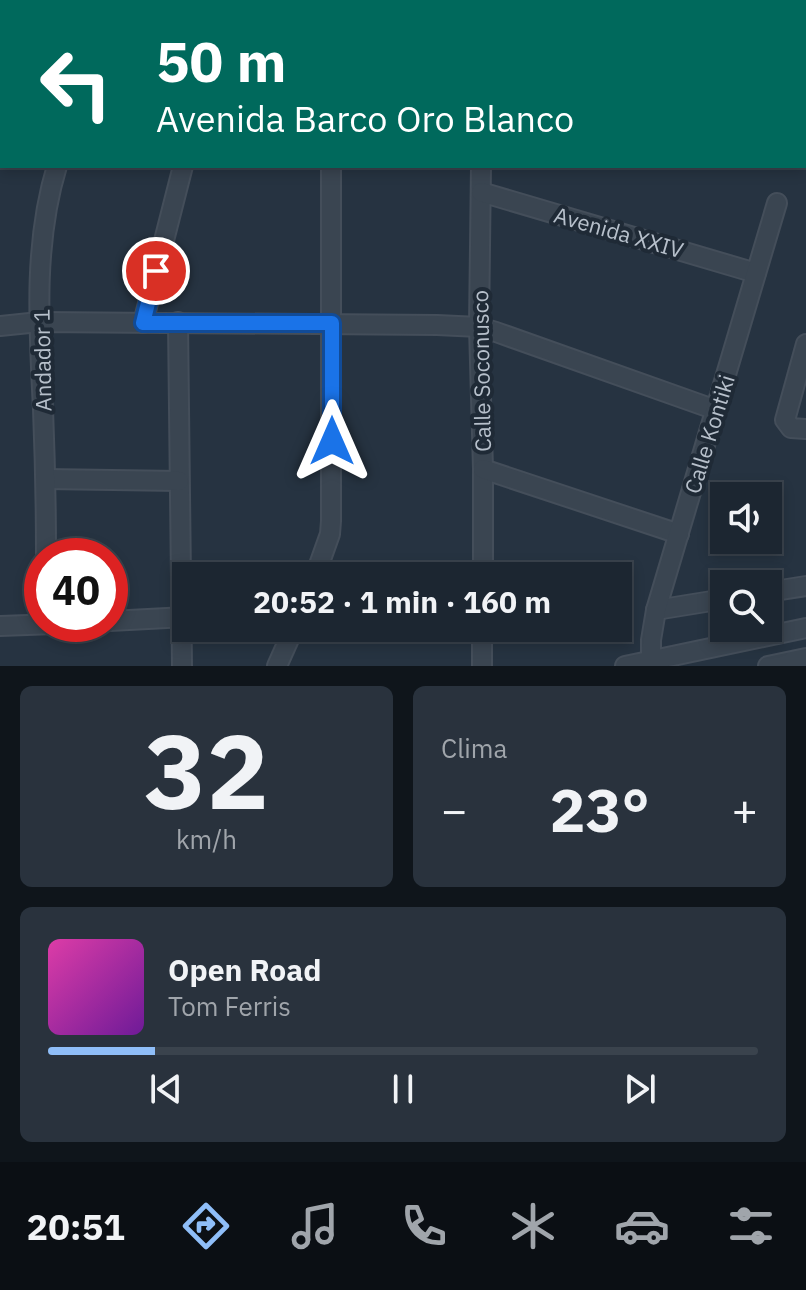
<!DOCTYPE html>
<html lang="es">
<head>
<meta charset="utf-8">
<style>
	:root { --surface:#1c2631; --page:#29323d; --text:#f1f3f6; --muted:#a0a5ab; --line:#3a434d; --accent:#8fbef8 }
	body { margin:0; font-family:"IBM Plex Sans",sans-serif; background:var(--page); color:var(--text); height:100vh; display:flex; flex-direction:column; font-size:30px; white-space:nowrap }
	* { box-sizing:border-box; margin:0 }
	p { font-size:26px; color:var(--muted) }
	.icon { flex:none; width:44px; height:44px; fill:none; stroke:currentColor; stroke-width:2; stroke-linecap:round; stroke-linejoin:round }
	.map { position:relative; height:666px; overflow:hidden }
	.panel { display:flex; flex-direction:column; gap:20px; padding:20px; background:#0f151b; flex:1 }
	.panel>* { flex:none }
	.guide { position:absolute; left:0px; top:0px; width:806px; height:168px; box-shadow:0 4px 12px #0003,0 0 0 2px var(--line); background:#00695c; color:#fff; overflow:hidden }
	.buttons { position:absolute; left:710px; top:482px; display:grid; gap:16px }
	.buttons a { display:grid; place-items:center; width:72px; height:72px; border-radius:0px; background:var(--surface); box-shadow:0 4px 12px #0003,0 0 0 2px var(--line); font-size:40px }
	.speed { position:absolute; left:24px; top:538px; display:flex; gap:16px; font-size:40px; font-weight:700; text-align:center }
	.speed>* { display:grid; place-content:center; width:104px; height:104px; border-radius:50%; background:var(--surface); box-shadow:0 4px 12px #0003,0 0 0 2px var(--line); line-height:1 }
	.speed .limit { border:12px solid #d22; background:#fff; color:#111 }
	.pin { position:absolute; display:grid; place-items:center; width:68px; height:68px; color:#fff; margin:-34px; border:4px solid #fff; border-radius:50%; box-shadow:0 2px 8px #0007 }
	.me { position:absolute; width:88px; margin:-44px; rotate:0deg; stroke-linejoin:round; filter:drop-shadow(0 0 6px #0008) }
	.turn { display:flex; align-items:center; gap:28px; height:168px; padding:0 24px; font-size:36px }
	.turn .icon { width:104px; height:104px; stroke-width:2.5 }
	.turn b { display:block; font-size:56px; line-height:68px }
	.big { font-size:60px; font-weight:700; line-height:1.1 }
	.panel .widget { flex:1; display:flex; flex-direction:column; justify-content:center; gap:12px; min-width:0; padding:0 28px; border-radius:12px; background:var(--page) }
	.panel .dial { align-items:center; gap:0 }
	.dial b { font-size:104px; line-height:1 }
	.song { display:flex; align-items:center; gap:24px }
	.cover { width:96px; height:96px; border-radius:12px; background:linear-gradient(135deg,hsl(320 70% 55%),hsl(280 70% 35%)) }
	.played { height:8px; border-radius:4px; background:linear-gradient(90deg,var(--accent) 15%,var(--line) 15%) }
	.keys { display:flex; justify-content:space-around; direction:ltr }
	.heat { display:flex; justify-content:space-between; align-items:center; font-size:44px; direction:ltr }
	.panel .tiles { flex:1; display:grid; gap:20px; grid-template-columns:1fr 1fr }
	.widget:last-child { grid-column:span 2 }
	.trip { position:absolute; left:172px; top:562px; width:460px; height:80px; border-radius:0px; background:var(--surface); box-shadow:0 4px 12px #0003,0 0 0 2px var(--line); font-weight:700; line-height:80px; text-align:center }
	.tab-bar { display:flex; height:128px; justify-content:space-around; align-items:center; background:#0b0f14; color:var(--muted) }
	.tab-bar .icon { width:56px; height:56px }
	.tab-bar .active { color:var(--accent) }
	.tab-bar b { font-size:36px; color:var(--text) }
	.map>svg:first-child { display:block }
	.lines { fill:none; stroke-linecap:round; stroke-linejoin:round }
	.minor-casing { stroke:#444e5a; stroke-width:22 }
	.minor { stroke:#3a4551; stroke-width:18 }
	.route-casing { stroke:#114b97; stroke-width:20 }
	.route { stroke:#1a73e8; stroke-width:14 }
	.labels { text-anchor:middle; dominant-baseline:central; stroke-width:8; stroke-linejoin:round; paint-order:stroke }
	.street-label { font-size:22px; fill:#b7c0cb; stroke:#1f2a36 }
</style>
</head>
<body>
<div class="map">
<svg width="806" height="666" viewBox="0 0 806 666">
	<rect width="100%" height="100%" fill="#263341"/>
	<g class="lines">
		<g class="minor-casing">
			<g id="minor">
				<polyline points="330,0 330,2"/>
				<polyline points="41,2 43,0"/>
				<polyline points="106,2 107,0"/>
				<polyline points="225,2 226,0"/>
				<polyline points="482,2 482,0"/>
				<polyline points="630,2 630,0"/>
				<polyline points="770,2 771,0"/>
				<polyline points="0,6 2,3"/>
				<polyline points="0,50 2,48"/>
				<polyline points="481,166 479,327 483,469 483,576"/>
				<polyline points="481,192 756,273"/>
				<polyline points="178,322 182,666"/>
				<polyline points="143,323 183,166"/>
				<polyline points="0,326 39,322 437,325 479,327 496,332 716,410"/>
				<polyline points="806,344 785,420 791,428 806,429"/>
				<polyline points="483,469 679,534"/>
				<polyline points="46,479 179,481"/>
				<path d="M46,556C46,507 45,458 43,409C39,329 33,244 57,166"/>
				<polyline points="315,576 330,534 331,521 331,166"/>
				<polyline points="768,592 806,586"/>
				<polyline points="656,610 724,599"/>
				<polyline points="110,621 186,617"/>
				<polyline points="0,626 55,624"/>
				<polyline points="277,666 294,628"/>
				<polyline points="482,666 482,628"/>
				<polyline points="625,666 806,628"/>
				<polyline points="651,666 651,640 656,610 777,203"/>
				<polyline points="768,666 806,658"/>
			</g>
		</g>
		<use href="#minor" class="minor"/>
	</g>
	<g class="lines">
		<g class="route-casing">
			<polyline id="route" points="156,271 143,323 332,323 332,441"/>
		</g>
		<use href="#route" class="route"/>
	</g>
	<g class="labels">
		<g class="street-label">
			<text transform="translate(619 232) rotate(16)">Avenida XXIV</text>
			<text transform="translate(42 360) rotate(-91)">Andador 1</text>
			<text transform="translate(481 371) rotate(-91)">Calle Soconusco</text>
			<text transform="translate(709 434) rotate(-73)">Calle Kontiki</text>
		</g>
	</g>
</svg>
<div class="buttons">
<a><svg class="icon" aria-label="sound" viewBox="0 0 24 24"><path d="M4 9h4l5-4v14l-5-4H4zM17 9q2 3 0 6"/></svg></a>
<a><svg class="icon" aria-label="search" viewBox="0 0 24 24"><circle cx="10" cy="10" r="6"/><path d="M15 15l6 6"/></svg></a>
</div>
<div class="speed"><div class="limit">40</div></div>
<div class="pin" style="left:156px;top:271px;background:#d93025"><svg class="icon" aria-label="arrive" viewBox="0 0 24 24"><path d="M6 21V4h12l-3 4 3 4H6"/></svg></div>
<svg class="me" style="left:332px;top:441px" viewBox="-20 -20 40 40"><path d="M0-17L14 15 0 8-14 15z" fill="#1a73e8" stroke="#fff" stroke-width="4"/></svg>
<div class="trip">20:52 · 1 min · 160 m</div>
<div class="guide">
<div class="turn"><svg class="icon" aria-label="left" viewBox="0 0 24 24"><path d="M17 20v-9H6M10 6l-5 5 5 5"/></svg><div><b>50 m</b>Avenida Barco Oro Blanco</div></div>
</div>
</div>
<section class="panel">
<div class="tiles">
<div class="widget dial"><b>32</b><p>km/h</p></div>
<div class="widget"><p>Clima</p>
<div class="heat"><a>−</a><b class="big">23°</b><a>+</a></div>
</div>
<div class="widget">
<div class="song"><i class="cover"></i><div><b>Open Road</b><p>Tom Ferris</p></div></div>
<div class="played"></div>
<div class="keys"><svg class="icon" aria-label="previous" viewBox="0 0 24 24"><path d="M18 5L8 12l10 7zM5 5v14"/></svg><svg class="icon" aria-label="pause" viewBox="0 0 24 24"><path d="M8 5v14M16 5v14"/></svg><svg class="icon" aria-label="next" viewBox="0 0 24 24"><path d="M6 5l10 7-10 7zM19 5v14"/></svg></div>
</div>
</div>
</section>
<nav class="tab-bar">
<b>20:51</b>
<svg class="icon active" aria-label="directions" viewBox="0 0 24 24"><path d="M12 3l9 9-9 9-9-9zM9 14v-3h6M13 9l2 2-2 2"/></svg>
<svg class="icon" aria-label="music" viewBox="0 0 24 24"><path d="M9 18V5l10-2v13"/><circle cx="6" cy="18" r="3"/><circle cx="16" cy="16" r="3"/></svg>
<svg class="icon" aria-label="phone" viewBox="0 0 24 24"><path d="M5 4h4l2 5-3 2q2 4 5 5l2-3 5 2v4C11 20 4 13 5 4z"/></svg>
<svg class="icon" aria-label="climate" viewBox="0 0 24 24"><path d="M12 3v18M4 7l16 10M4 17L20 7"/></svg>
<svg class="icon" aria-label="car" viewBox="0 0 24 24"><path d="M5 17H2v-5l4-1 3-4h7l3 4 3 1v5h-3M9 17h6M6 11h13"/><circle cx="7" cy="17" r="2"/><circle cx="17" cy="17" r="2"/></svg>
<svg class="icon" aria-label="filters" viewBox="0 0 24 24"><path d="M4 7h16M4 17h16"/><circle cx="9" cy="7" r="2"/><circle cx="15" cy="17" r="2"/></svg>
</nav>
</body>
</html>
